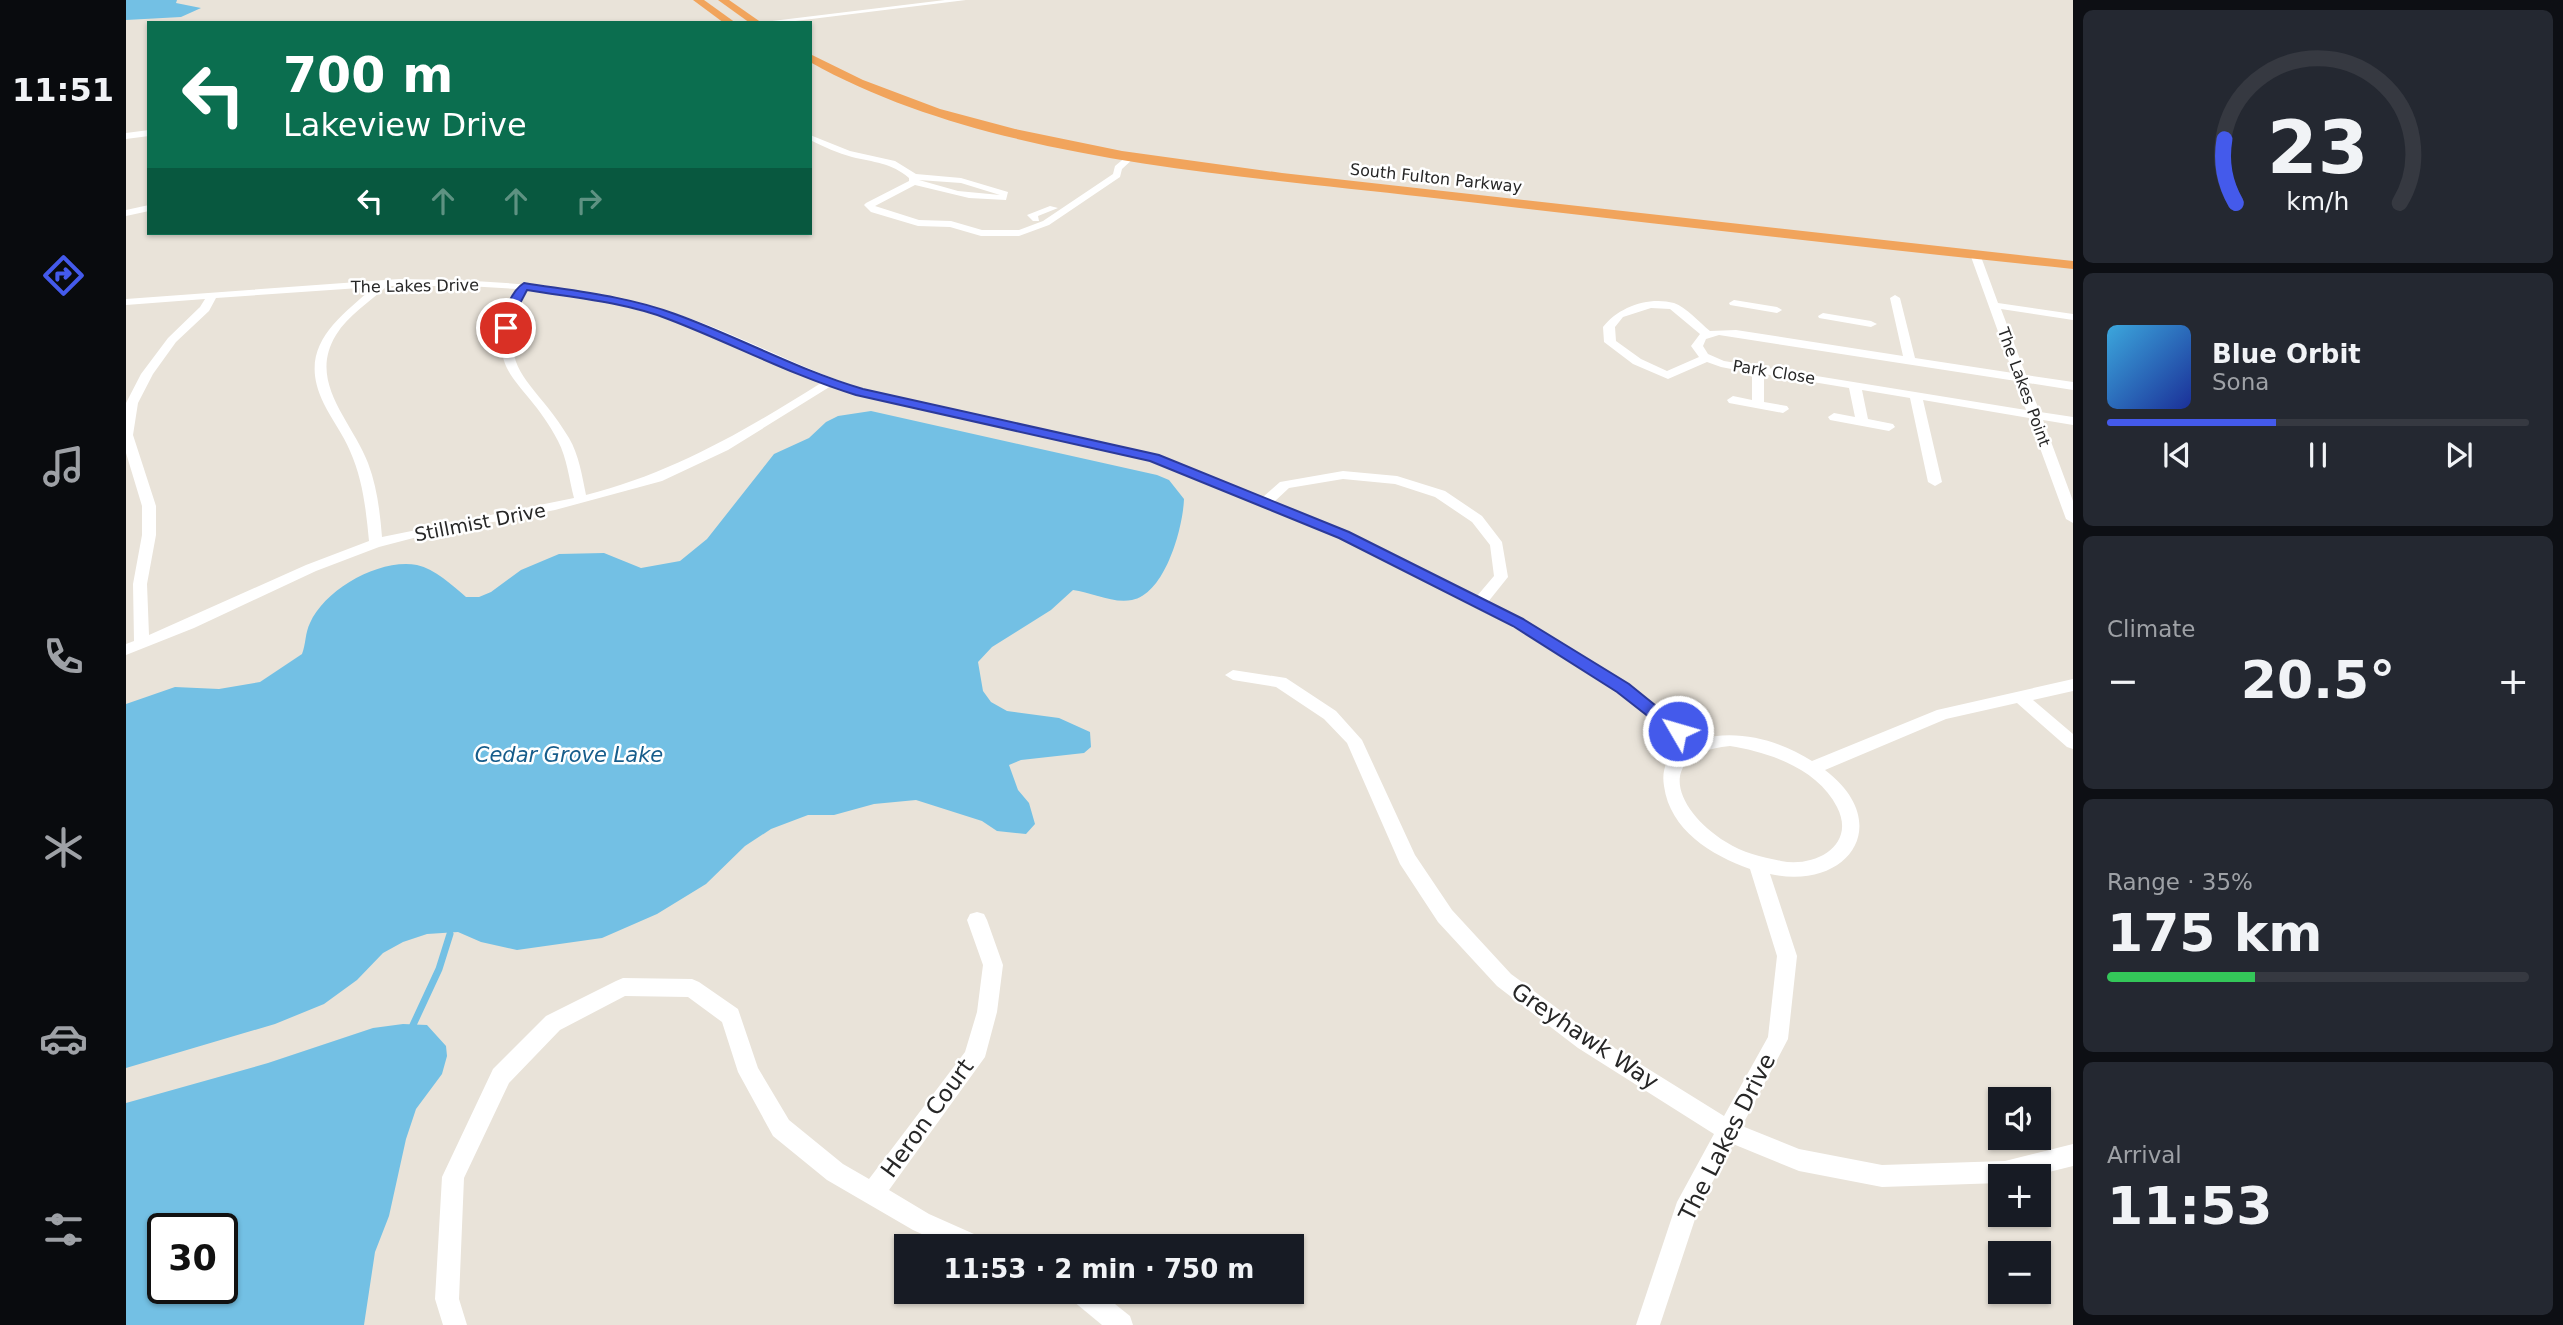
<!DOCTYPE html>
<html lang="en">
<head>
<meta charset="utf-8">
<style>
	:root { --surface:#171b24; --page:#242831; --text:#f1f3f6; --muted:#9ea1a6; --line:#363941; --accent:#445aeb }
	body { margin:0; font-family:"DejaVu Sans",sans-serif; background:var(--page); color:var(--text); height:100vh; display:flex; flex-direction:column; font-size:26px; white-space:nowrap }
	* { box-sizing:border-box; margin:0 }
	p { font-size:23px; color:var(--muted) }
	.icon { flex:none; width:38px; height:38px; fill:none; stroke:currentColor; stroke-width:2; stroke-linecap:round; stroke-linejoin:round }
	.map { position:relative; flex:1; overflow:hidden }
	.panel { display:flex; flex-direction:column; gap:10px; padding:10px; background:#0d0f14; width:490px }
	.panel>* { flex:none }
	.guide { position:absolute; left:21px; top:21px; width:665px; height:214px; border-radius:0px; box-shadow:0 2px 5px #0004; background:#0b6e4f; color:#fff; overflow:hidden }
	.tools { position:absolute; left:1862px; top:1087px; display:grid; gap:14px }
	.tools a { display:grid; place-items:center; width:63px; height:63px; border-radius:0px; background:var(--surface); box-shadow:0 2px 5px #0004; font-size:35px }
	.speed { position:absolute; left:21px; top:1213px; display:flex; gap:14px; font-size:35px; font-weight:700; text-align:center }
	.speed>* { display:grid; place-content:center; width:91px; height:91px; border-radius:50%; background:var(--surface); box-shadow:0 2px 5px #0004; line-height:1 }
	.speed .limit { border:4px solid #111; border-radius:10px; background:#fff; color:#111 }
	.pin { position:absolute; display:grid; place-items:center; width:60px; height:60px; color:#fff; margin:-30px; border:4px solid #fff; border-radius:50%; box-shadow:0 2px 7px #0007 }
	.me { position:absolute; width:77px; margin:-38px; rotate:308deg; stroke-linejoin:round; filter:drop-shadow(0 0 5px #0008) }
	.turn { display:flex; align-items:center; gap:24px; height:147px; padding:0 21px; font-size:32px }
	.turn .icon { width:91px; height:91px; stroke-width:2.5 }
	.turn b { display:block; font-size:49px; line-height:60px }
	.lanes { display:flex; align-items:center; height:66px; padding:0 21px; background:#0003; justify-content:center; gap:35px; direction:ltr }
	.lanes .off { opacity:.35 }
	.big { font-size:52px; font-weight:800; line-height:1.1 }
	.panel .card { flex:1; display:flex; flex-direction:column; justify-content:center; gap:10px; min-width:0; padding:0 24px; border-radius:10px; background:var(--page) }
	.panel .dial { align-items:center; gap:0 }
	.dial svg { height:182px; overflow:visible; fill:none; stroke:var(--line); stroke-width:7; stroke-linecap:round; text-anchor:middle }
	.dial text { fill:var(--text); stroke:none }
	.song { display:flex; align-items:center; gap:21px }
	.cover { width:84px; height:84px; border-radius:10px; background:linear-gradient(135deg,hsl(200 70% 55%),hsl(230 70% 35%)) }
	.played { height:7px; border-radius:4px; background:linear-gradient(90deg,var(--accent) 40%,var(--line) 40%) }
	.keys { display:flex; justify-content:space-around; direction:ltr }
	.heat { display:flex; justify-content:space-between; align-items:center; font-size:38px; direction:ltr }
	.charge { height:10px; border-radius:5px; background:linear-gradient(90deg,#34c759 35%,var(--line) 0) }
	.trip { position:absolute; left:768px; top:1234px; width:410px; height:70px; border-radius:0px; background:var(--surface); box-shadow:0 2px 5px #0004; font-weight:800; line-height:70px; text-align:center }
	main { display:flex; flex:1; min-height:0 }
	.tab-bar { display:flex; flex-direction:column; width:126px; justify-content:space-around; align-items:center; background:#090b0e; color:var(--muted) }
	.tab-bar .icon { width:49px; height:49px }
	.tab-bar .selected { color:var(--accent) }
	.tab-bar b { font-size:32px; color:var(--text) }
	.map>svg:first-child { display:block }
	.water { fill:#73c0e4; fill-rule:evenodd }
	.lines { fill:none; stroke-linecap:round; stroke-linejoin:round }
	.stream { stroke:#73c0e4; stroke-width:7 }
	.minor { fill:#fff; fill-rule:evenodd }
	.highway { fill:#f1a45c; fill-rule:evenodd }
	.route { fill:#445aeb; stroke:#2c3a99; stroke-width:2 }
	.labels { text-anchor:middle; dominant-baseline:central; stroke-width:5; stroke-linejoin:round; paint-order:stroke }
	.far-street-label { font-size:16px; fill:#272727; stroke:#fff }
	.street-label { font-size:19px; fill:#272727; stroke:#fff }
	.water-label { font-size:21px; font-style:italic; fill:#175d8b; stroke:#fff }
	.near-street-label { font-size:23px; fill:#272727; stroke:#fff }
</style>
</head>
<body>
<main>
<nav class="tab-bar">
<b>11:51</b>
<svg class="icon selected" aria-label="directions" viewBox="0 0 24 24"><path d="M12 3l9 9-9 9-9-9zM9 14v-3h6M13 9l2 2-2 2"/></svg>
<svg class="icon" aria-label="music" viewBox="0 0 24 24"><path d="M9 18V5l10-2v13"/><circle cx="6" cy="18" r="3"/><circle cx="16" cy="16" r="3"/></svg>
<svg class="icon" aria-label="phone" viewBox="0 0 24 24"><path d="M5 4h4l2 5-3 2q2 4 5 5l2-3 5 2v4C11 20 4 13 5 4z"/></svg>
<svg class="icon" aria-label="climate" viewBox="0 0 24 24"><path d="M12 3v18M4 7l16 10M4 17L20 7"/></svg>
<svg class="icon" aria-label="car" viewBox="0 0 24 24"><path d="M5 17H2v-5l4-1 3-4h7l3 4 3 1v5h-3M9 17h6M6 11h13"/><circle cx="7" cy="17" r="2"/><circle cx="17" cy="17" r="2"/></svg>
<svg class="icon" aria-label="filters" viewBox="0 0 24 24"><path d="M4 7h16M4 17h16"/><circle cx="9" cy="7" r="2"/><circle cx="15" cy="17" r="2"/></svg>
</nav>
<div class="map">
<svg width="1947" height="1325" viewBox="0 0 1947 1325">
	<rect width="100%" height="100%" fill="#e9e3d9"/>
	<g class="water">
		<polygon points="0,0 51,0 50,3 75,8 55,17 0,20"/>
		<path d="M745,411L1031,475L1043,480L1058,499C1057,528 1039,594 1006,600C987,604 965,592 947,590L925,610L866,647L852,662L857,691L865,702L881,711L933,718L964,732L965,747L958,753L895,760L883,765L892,790L903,803L909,824L900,834L871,831L856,821L790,800L748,804L708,815H682L645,829L619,846L580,884L531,914L476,938L391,950L355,942L332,932L301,934L277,942L257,953L231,980L198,1004L149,1024L0,1068V704L49,687L93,689L134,682L176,654C180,644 179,633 184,623C199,589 254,558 291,565C309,569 326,585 340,597H353L365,592L395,570L433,554L478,553L515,568L554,561L581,539L648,454L683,438L700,422L712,416Z"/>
		<path d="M277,1024L301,1025L320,1046L321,1056L316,1074L290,1109L280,1139L263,1216L249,1252L238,1325H0V1103L142,1063L247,1028ZM37,1228H96V1288H37Z"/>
	</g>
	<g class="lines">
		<polyline class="stream" points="287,1025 313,969 324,934"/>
		<g class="minor">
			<polygon points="819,0 840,0 653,23 629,23"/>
			<polygon points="23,130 23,136 0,139 0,133"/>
			<path d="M684,135L724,151L769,161L790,174L835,178L882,192L880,200L843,198L789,185L749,206L793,220L825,221L856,230H893L917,221L987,174L989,166L1001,156L1008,158L996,169L994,177L923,225L893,236H855L824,227L792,226L745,212L738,205L740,203L783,181V178C766,163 747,162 726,157C712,153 698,147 684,140ZM793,180L835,183L874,195L832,191Z"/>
			<polygon points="23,205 23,211 0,216 0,210"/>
			<polygon points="924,206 932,208 912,216 913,221 907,221 901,215"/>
			<path d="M1849,251L1854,254L1872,303L1947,314V320L1875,309L1900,375L1947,382V390L1902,383L1914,412L1947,417V425L1917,420L1947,501V523L1940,519L1903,418L1797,400L1816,482L1809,486L1802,482L1784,398L1736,390L1742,419L1767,424L1769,427L1763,431L1704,420L1702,417L1708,413L1729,417L1723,388L1638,374V402L1661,406L1663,409L1657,413L1603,403L1601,400L1607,396L1626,400V373L1595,367L1581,362L1542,379L1507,364L1478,342L1477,327C1492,307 1523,296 1548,303C1560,307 1574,323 1584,331L1610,330L1777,356L1764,298L1769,295L1774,298L1789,358L1887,373L1844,254ZM1525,308L1544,309L1574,334L1565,346L1573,357L1541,371L1515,359L1490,341L1489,327L1497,317ZM1593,335L1890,381L1900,410L1598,361L1582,354L1577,346L1580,339Z"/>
			<path d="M273,279C366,280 459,285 548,313C613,334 672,368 737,389L1033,455L1137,497L1154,482L1217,471L1271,476L1319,491L1356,516L1376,542L1382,577L1362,602C1439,640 1506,687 1574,739C1612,729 1653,740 1686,761L1811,710L1947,679V691L1907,700L1947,734V749L1941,747L1891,703L1820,719L1699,770C1769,823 1723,891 1644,874L1671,956L1662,1039L1616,1126L1673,1149L1756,1165L1879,1161L1947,1144V1166L1907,1176H1874V1183L1756,1187L1673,1171L1607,1144L1573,1207L1534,1325H1510L1551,1202L1588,1134L1452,1048L1371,986L1312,922L1274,864L1221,743L1198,719L1150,687L1107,680L1099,675L1107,670L1160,678L1210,711L1236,740L1289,855L1326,910L1385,974L1466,1034L1598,1116L1642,1037L1651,956L1624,869C1585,855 1544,830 1538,786C1535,768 1542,754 1558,745L1491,692L1387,627L1213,538L1024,461L734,396L705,386L602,450L536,481L429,510L299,535L253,547L190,571L68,628L0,655V644L8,641L7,584L16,535V506L0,453V403L15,374L42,338L74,307L79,299L0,305V299ZM261,286H341L391,289C351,377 397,373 432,441C441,458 443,479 448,498L256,537C254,512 251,487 242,463C226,421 181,382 210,335C222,315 244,302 261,286ZM248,287C210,320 170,348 198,404C206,420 217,434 224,451C237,480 240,510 243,541L180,565L23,635L21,584L30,535V506L7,435L12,403L27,374L50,342L83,311L90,298ZM401,290L476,301L539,317L695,383C620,430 547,473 460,495C456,476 453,455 443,438C405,374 365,373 401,290ZM1217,479L1269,484L1309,497L1346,522L1364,545L1368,576L1351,596L1223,532L1148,502L1163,488ZM1604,746C1643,752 1692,769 1711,807C1731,846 1688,868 1655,861C1636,857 1617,853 1600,842C1551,812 1525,754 1604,746Z"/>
			<polygon points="1608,300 1651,307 1656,310 1651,313 1604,305 1603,303"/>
			<polygon points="1697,313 1745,321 1751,324 1745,327 1693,318 1692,316"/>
			<polygon points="851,912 858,914 861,920 877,965 871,1012 859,1057 763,1190 803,1214 857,1238 861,1246 822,1246 787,1230 701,1180 647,1136 612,1072 596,1022 562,997 499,996 434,1030 383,1083 338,1178 333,1299 341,1325 317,1325 309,1299 316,1177 367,1069 420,1016 490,981 497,978 566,979 573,982 612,1009 632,1068 663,1120 717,1164 743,1179 839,1052 851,1012 857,965 841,920 844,914"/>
			<polygon points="944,1292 974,1292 1004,1316 1007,1325 976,1325 947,1301"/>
		</g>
		<g class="highway">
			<polygon points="567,0 578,0 610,23 598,23"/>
			<polygon points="592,0 603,0 636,23 624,23"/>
			<path d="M684,54L737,80L814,109L889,129L996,151L1156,173L1947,261V269C1731,247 1515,222 1299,197C1102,174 858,160 684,62Z"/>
		</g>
	</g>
	<path class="route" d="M398,283C448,291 501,296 549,314C613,337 672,370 737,389L1033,455L1223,532L1397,619L1503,684L1561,731L1558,735H1546L1491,692L1387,626L1213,538L1024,461L730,395C665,375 605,343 542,319C498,302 448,298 401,290L389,313L386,328L376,330C374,317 386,290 398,283Z"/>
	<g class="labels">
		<g class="far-street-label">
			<text transform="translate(1310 178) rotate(6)">South Fulton Parkway</text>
			<text transform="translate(289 286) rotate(-1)">The Lakes Drive</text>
			<text transform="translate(1648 372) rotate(9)">Park Close</text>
			<text transform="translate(1898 387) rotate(70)">The Lakes Point</text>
		</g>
		<g class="street-label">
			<text transform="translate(354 522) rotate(-11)">Stillmist Drive</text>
		</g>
		<g class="water-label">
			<text x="443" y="755">Cedar Grove Lake</text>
		</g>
		<g class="near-street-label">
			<text transform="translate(1459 1036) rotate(34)">Greyhawk Way</text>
			<text transform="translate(801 1118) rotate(-54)">Heron Court</text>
			<text transform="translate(1601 1137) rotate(-63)">The Lakes Drive</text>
		</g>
	</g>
</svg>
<div class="tools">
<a><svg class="icon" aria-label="sound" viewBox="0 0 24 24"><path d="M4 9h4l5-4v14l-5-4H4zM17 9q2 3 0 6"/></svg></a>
<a>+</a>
<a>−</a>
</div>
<div class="speed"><div class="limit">30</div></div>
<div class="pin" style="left:380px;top:328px;background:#d93025"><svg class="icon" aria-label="arrive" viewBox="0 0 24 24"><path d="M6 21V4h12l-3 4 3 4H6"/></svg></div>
<svg class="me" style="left:1552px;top:731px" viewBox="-20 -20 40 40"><circle r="17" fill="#445aeb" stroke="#fff" stroke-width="3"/><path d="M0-11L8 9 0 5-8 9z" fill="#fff"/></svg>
<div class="trip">11:53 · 2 min · 750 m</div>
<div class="guide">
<div class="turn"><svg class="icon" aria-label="left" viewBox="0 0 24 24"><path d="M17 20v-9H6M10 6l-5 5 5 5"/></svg><div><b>700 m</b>Lakeview Drive</div></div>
<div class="lanes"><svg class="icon" aria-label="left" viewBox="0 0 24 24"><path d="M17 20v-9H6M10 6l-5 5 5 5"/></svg><svg class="icon off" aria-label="ahead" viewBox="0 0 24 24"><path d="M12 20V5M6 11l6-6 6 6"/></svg><svg class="icon off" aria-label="ahead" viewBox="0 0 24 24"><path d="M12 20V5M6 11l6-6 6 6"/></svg><svg class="icon off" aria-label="right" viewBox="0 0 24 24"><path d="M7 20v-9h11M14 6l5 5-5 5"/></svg></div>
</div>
</div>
<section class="panel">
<div class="card dial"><svg viewBox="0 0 100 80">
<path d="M14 69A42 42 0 1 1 86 69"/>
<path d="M14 69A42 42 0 0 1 9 41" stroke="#445aeb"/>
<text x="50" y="56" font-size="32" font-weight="700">23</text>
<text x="50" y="72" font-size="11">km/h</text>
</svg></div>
<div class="card">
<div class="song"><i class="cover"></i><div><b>Blue Orbit</b><p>Sona</p></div></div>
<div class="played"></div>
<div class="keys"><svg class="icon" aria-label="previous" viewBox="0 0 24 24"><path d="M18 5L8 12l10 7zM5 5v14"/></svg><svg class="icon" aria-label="pause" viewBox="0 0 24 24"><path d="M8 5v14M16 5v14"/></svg><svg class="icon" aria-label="next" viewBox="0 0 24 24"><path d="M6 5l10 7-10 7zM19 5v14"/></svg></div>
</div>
<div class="card"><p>Climate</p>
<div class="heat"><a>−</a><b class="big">20.5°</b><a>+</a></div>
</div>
<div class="card"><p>Range · 35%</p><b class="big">175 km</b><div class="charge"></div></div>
<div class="card"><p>Arrival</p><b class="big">11:53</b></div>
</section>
</main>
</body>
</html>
